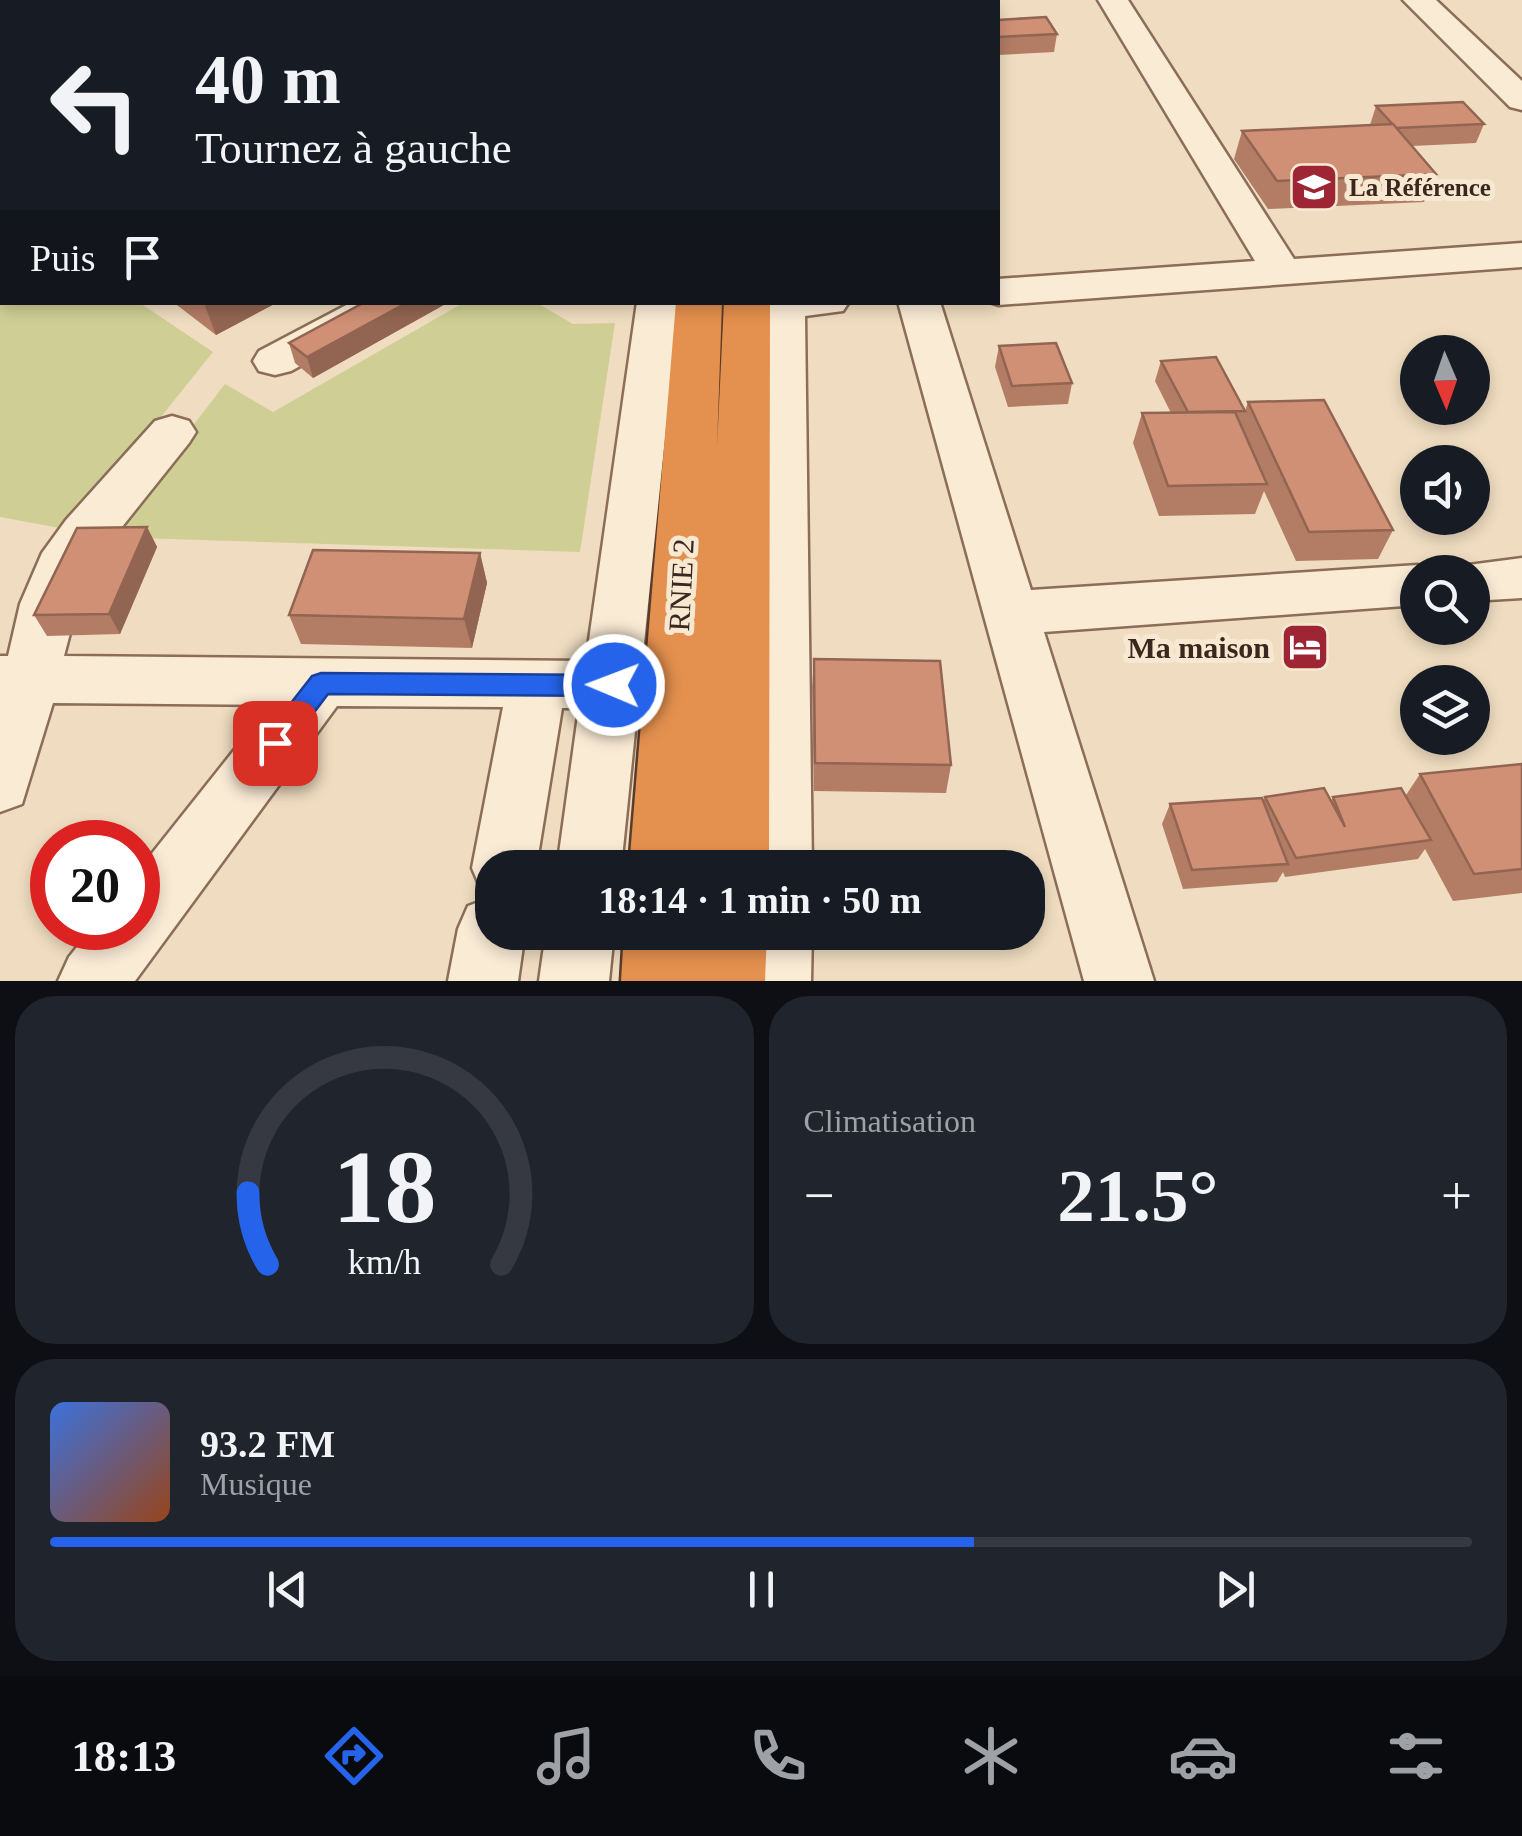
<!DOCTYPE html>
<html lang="fr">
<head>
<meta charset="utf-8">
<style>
	:root { --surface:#171b24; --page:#20242c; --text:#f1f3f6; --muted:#9ea1a6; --line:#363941; --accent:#2563eb }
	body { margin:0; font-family:Georgia,serif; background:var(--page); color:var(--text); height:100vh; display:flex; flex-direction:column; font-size:38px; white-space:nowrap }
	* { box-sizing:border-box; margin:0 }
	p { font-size:32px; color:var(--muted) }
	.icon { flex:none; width:55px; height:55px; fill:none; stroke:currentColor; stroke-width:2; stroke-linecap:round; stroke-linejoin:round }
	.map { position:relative; height:981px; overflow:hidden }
	.panel { display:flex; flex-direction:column; gap:15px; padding:15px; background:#0d0f14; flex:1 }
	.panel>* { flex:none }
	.guide { position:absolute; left:0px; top:0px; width:1000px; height:305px; box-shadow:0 5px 15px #0003; background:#171b24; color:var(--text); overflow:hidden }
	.needle { width:65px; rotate:178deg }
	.fabs { position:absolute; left:1400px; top:335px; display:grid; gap:20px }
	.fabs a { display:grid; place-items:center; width:90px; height:90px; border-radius:50%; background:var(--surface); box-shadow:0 5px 15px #0003; font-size:50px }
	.speed { position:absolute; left:30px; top:820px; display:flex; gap:20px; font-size:50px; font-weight:700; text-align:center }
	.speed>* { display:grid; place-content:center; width:130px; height:130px; border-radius:50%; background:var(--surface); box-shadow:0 5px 15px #0003; line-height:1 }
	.speed .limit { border:15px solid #d22; background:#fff; color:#111 }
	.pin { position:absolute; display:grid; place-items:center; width:85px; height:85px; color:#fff; margin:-42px; border-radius:20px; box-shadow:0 5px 15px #0006 }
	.me { position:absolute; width:110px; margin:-55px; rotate:271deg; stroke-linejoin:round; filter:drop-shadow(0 0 8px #0008) }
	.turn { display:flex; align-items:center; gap:35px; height:210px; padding:0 30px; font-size:45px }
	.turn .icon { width:130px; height:130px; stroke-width:2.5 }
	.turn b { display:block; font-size:70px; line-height:85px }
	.then { display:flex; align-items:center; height:95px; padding:0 30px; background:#0003; gap:20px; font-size:38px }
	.big { font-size:75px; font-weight:700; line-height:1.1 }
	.panel .widget { flex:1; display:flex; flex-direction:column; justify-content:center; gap:15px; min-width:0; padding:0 35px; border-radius:40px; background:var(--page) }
	.panel .dial { align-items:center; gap:0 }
	.dial svg { height:260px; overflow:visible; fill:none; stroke:var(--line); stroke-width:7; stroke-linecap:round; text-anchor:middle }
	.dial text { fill:var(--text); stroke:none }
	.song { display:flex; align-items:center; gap:30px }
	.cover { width:120px; height:120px; border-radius:15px; background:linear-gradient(135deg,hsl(220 70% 55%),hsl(20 70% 35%)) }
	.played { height:10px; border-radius:5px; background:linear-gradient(90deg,var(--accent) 65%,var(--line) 65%) }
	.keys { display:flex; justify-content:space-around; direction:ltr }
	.heat { display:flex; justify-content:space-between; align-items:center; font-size:55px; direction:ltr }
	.panel .tiles { flex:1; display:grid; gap:15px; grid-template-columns:1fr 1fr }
	.widget:last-child { grid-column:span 2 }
	.trip { position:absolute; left:475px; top:850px; width:570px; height:100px; border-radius:40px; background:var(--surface); box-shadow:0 5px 15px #0003; font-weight:700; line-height:100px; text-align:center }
	.tabs { display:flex; height:160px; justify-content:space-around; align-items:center; background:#090b0e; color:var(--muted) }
	.tabs .icon { width:70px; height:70px }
	.tabs .active { color:var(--accent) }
	.tabs b { font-size:45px; color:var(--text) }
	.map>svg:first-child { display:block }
	.green { fill:#cfcf95 }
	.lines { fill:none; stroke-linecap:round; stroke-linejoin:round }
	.minor-casing { stroke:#8b6d58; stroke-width:5 }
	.highway-casing { stroke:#583c2c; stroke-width:5 }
	.minor { fill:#faebd5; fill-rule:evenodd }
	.highway { fill:#e4904e; fill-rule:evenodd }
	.wall { fill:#b37c65 }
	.shaded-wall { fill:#926552 }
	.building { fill:#d09075; stroke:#926552; stroke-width:2.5 }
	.route { fill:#2563eb; stroke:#184099; stroke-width:2.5 }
	.labels { text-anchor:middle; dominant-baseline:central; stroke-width:10; stroke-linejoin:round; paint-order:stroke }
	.far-poi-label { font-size:25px; font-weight:bold; fill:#3a271d; stroke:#f7e8d1; text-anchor:start }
	.street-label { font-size:30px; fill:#3a271d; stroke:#f7e8d1 }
	.poi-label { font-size:30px; font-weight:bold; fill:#3a271d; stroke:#f7e8d1; text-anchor:end }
</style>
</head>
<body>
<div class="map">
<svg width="1522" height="981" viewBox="0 0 1522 981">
	<rect width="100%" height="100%" fill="#f0ddc1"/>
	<g class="green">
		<polygon points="0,187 2,302 140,303 213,352 70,530 0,517"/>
		<polygon points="463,303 537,303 573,324 615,323 580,552 107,537 225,384 273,412"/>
	</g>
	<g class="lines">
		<g class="minor-casing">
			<g id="minor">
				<polygon points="0,0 14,0 16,2 2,2 2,14"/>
				<rect x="675" y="0" width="30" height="2"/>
				<rect x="763" y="0" width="30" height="2"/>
				<polygon points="860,0 890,0 891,2 861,2"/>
				<polygon points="1098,0 1128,0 1294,259 1522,243 1522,267 998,305 989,302 998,302 998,279 1255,261"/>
				<polygon points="1403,0 1436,0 1522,81 1522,110 1510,107"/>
				<polygon points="352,302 406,302 400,311 291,371 275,375 259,371 253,361 259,351"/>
				<polygon points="637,302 679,302 621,868 557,868 579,708 562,708 536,868 492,868 492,893 481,889 472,868 503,707 337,706 135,981 58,981 69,957 92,928 138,928 138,871 270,705 53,703 22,804 0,812 0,656 8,656 20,604 42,553 66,520 155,421 172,416 189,421 196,432 189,443 86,572 64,656 586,661"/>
				<polygon points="728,302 849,302 843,311 805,316 812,868 748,868 761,317 733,314"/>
				<polygon points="898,302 940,302 1031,590 1418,565 1438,572 1418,572 1418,605 1044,632 1154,981 1084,981"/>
				<polygon points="1522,558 1522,598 1472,601 1472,572 1450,572 1453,567"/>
				<polygon points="492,897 492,932 525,932 518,981 448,981 458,929 468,906"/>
				<polygon points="546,932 614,932 609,981 539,981"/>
				<polygon points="744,932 812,932 811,981 741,981"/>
			</g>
		</g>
		<g class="highway-casing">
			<g id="highway">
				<rect x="701" y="0" width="34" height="2"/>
				<polygon points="676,302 722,302 717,447 724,302 770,302 769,868 629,868"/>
				<polygon points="624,932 767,932 765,981 621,981"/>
			</g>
		</g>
		<use href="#minor" class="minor"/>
		<use href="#highway" class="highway"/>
	</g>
	<g class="wall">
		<polygon points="998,20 1057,34 1054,52 998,55"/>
		<polygon points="1376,106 1484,124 1476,143 1412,146 1436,174 1424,202 1268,209 1234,159 1242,131 1370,125"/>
		<polygon points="2,115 2,178 0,176 0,116"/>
		<polygon points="173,302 278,302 216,335"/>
		<polygon points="365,302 449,302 313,378 295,363 289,343"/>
		<polygon points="999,346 1072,383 1068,404 1008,407 995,367"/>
		<polygon points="1161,361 1245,411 1248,402 1393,530 1378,559 1296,561 1264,491 1255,514 1159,516 1133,443 1142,413 1171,413 1155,381"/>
		<polygon points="147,527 157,547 120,634 47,636 34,615"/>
		<polygon points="480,553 487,583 472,648 301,644 289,615"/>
		<polygon points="814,659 951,765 946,793 814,791 812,688"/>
		<polygon points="1522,764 1522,893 1453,901 1425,849 1418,859 1285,877 1283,872 1277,882 1183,889 1162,824 1170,804 1263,801 1265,797 1331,801 1333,797 1406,795 1420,774"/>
	</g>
	<g class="shaded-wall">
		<polygon points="211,302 278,302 216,335 205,306"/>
		<polygon points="408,302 449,302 313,378 307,357"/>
		<polygon points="147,527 157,547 120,634 109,614"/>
		<polygon points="480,553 487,583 472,648 464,619"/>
	</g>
	<g class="building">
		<polygon points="1046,17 1057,34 998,37 998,20"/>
		<polygon points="1463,102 1484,124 1396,128 1376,106"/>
		<polygon points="2,115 2,160 0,158 0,116"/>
		<polygon points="1393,124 1436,174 1277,181 1242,131"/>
		<polygon points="365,302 408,302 307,357 289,343"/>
		<polygon points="1056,343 1072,383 1012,386 999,346"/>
		<polygon points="1216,357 1245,411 1188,412 1161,361"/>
		<polygon points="1324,400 1393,530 1309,532 1248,402"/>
		<polygon points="1235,412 1267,484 1168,486 1142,413"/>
		<polygon points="147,527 109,614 34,615 77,528"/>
		<polygon points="313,550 480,553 464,619 289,615"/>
		<polygon points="814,659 940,661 951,765 815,763"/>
		<polygon points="1522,764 1522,869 1474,874 1420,774"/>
		<polygon points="1324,788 1345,827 1333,797 1401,788 1431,840 1296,858 1265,797"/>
		<polygon points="1262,798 1288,864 1192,870 1170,804"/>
	</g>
	<polygon class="route" points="321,673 614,675 627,685 614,696 328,694 285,751 266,751 262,743 266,735 312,676"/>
	<defs>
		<g id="school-square" transform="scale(2.5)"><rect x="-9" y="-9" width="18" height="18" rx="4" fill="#9d2534" stroke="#f7e8d1"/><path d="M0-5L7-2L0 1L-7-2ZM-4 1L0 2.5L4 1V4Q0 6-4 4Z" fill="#fff"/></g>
		<g id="hotel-square" transform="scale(2.5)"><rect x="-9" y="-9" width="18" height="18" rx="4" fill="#9d2534" stroke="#f7e8d1"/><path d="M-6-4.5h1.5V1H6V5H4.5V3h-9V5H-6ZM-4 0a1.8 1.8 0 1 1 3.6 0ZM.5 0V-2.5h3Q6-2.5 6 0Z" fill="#fff"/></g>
	</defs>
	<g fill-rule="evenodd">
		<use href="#school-square" x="1314" y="187"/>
		<use href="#hotel-square" x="1305" y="647"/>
	</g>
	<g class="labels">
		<g class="far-poi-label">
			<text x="1349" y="187">La Référence</text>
		</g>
		<g class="street-label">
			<text transform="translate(681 585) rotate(-87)">RNIE 2</text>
		</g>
		<g class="poi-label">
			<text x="1270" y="647">Ma maison</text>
		</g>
	</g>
</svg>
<div class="fabs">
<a><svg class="needle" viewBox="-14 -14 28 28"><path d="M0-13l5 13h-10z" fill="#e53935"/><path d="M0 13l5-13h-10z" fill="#9ea1a6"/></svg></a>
<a><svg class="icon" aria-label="sound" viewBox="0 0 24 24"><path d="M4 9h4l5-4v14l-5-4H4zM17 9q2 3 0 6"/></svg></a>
<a><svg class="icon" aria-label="search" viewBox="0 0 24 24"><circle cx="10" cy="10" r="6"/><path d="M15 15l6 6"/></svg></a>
<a><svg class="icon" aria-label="layers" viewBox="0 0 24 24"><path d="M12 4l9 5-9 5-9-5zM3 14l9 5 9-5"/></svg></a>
</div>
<div class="speed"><div class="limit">20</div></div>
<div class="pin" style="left:275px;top:743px;background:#d93025"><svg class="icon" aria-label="arrive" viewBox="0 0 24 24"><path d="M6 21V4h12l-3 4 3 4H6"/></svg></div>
<svg class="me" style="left:614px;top:685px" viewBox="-20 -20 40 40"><circle r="17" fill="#2563eb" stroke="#fff" stroke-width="3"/><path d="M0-11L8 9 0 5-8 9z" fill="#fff"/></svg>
<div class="trip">18:14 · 1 min · 50 m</div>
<div class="guide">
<div class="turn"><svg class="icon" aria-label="left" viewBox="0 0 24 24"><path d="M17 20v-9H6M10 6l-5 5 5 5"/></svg><div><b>40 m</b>Tournez à gauche</div></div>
<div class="then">Puis<svg class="icon" aria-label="arrive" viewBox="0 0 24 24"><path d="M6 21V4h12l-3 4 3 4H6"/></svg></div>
</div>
</div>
<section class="panel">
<div class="tiles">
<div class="widget dial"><svg viewBox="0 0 100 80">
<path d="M14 69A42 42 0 1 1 86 69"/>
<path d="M14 69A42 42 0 0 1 8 47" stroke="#2563eb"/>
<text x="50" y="56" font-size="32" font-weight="700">18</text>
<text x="50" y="72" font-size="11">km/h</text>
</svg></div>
<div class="widget"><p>Climatisation</p>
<div class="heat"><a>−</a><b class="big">21.5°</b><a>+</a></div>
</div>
<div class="widget">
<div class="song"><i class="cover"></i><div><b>93.2 FM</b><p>Musique</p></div></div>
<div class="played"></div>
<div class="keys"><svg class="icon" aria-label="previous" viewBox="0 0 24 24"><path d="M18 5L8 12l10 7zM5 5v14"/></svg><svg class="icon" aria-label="pause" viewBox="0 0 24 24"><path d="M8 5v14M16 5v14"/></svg><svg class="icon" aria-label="next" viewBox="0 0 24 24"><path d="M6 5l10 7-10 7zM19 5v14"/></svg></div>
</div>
</div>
</section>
<nav class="tabs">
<b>18:13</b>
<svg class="icon active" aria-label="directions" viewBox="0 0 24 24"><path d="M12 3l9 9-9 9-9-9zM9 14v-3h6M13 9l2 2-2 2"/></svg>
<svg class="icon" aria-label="music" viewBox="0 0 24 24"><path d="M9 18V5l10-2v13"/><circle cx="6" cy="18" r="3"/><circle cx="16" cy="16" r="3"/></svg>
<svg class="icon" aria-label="phone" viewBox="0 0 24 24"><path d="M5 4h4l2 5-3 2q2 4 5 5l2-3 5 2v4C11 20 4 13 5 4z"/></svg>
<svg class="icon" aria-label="climate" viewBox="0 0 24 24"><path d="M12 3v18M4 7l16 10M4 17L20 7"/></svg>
<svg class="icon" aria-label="car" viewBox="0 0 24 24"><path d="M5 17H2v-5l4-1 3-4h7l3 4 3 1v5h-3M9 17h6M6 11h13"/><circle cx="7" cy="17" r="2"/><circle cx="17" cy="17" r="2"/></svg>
<svg class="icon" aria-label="filters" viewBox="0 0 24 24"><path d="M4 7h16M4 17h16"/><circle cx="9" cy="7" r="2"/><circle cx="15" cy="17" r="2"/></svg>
</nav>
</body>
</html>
